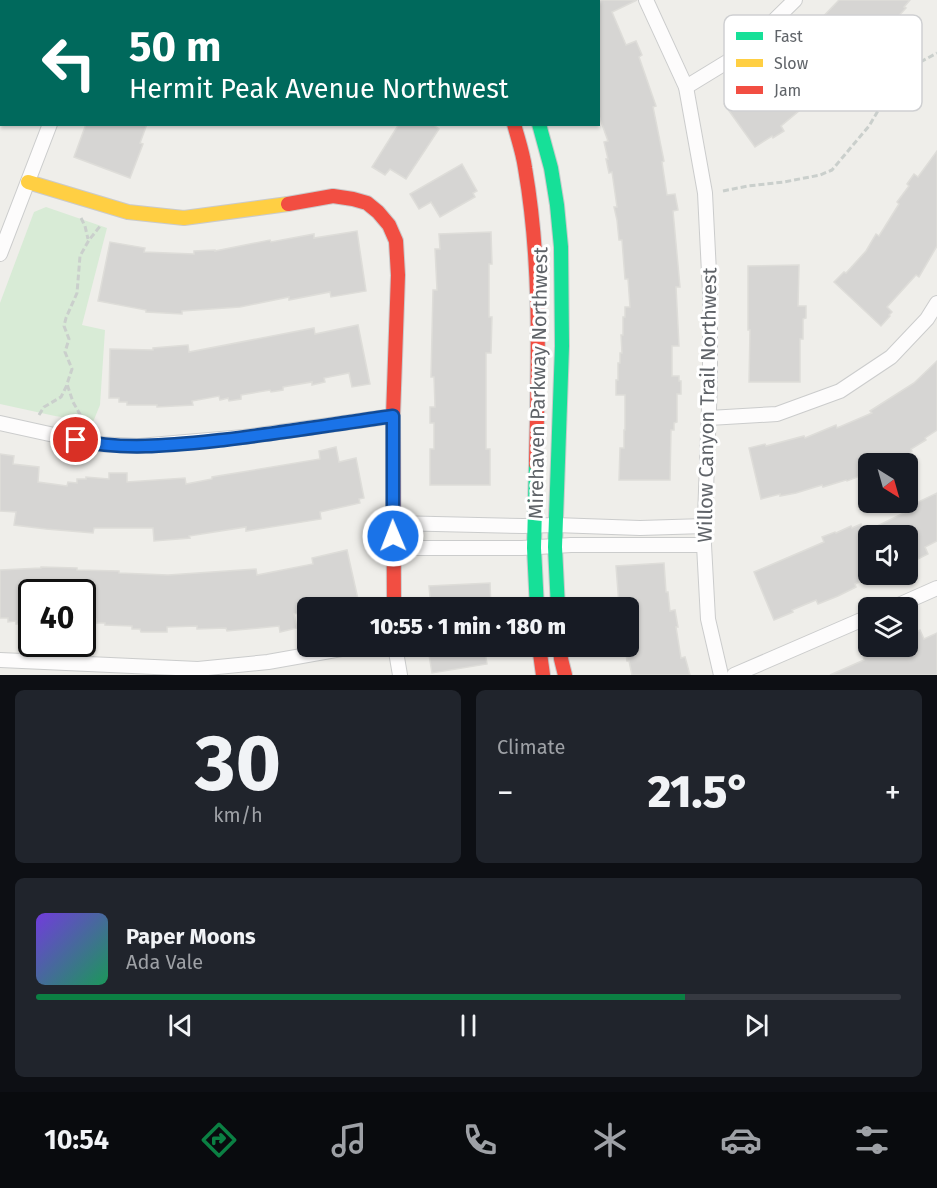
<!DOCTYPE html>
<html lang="en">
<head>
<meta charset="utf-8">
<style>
	:root { --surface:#171b24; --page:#20242c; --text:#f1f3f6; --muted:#9ea1a6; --line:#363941; --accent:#0b8043 }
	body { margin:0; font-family:"Fira Sans",sans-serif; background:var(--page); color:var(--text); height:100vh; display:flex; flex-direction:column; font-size:22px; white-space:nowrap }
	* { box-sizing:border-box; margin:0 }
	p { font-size:20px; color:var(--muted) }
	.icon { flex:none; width:33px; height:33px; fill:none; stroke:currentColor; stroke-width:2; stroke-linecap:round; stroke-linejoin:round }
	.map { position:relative; height:675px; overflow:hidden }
	.drawer { display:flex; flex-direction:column; gap:15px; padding:15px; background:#0d0f14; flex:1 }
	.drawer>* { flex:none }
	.banner { position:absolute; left:0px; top:0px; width:600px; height:126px; box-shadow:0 2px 4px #0004; background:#00695c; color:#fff; overflow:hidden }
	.needle { width:39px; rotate:143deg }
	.tools { position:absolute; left:858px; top:453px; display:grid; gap:12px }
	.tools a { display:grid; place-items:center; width:60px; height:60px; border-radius:9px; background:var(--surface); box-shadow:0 2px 4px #0004; font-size:30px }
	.speed { position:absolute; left:18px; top:579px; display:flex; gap:12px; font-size:30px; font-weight:700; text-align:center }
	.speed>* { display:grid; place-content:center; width:78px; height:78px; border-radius:50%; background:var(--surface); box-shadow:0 2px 4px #0004; line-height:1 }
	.speed .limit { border:3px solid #111; border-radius:9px; background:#fff; color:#111 }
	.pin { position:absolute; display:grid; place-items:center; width:51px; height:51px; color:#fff; margin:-26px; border:3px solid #fff; border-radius:50%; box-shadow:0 2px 6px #0007 }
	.me { position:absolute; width:66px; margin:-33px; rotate:359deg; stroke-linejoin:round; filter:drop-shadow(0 0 4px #0008) }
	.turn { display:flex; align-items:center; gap:21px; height:126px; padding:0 30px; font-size:27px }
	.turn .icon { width:78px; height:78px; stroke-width:2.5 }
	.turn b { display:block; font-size:42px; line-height:51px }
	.big { font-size:45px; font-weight:800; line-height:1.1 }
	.drawer .card { flex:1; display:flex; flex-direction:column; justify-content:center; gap:9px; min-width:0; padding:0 21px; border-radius:9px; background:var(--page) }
	.drawer .dial { align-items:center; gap:0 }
	.dial b { font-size:78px; line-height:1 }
	.song { display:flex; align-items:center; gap:18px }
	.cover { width:72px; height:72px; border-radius:9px; background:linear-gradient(135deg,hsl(260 70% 55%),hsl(150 70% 35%)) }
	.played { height:6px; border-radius:3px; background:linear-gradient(90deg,var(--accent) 75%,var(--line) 75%) }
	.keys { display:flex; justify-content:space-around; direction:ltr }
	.heat { display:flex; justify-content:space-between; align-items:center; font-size:33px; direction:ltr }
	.drawer .tiles { flex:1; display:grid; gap:15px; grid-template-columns:1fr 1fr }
	.card:last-child { grid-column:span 2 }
	.trip { position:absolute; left:297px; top:597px; width:342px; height:60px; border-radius:9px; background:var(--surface); box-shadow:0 2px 4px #0004; font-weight:800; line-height:60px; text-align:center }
	.tabs { display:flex; height:96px; justify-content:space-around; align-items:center; background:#090b0e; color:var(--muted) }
	.tabs .icon { width:42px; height:42px }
	.tabs .current { color:var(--accent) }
	.tabs b { font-size:27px; color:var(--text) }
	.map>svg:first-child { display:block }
	.green { fill:#d8ebd6 }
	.building { fill:#d6d5d3; stroke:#deddd9; stroke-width:1.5 }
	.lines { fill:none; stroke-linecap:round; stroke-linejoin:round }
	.street-casing { stroke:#cbcccc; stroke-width:16 }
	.fast-casing { stroke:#cacacb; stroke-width:16 }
	.slow-casing { stroke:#cacacb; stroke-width:16 }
	.jam-casing { stroke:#cacacb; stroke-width:16 }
	.path { stroke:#cacfcc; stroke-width:3; stroke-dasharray:6 3; stroke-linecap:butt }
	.street { stroke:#fdfcfc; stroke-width:14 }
	.fast { stroke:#16e098; stroke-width:14 }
	.slow { stroke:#ffcf43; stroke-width:14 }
	.jam { stroke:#f24e42; stroke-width:14 }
	.route-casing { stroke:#114b97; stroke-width:15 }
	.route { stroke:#1a73e8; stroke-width:10 }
	.labels { text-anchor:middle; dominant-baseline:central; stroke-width:6; stroke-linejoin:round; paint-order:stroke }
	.street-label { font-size:20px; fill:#5f6368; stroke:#fff }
	.key { fill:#fff; stroke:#cfd0d2; stroke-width:1.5 }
	.key-label { font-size:16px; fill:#5f6368 }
</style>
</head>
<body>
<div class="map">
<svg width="937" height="675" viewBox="0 0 937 675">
	<rect width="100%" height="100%" fill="#efeeea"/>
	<polygon class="green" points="46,207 107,228 82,325 105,330 100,405 93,422 55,416 0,404 0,303 34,212"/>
	<g class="building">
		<polygon points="598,0 637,0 612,12 626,45 636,41 642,55 639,57 656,106 653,107 664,161 662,162 667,195 675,194 678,210 673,211 680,287 676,287 679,346 672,346 672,376 679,376 679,381 681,381 681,394 677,394 677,422 674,423 674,430 671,430 670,480 619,480 620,448 624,448 624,430 625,430 625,395 616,395 616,380 618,380 618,363 620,363 620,353 622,353 621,335 623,335 623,317 625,317 625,307 630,307 628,279 625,279 622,240 619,240 617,220 614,207 617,207 612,172 609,173 606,159 608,159 604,142 608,141 598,113"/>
		<polygon points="839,0 910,0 904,7 906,8 894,21 896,23 886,33 882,29 845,68 848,71 825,94 824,93 806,108 805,106 781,126 784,131 773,138 772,136 755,147 724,104 733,98 731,97 770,67 772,69 783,61 794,50 793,48"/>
		<polygon points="86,124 147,124 140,143 143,144 130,178 74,157"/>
		<polygon points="399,124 432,124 439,129 406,179 390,169 385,175 372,167"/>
		<polygon points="937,151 937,246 919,277 916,275 887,307 892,312 889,315 890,316 881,326 834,282 844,272 846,273 866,251 876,234 879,236 899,204 897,202 909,186 907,184 914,174 918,177"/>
		<polygon points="462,164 477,191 473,193 475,197 440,217 431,202 419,209 410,194"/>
		<polygon points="357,231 366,291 331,297 330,292 289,300 289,297 240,307 182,311 182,314 146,312 146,310 98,301 110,242 145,248 144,252 194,254 194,251 215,250 215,251 270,240 271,242 314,234 314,238"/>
		<polygon points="491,232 492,264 489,264 489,317 492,317 491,353 486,353 486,449 490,449 490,485 430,485 430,449 434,449 434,423 430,423 430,407 435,407 434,377 431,377 433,290 437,290 435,249 440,249 439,234"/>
		<polygon points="799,265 798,306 806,306 806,318 803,319 803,339 800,339 800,382 749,382 750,330 748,330 748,266"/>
		<polygon points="358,325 370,384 352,387 349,373 324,378 325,382 312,385 312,382 283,387 283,390 271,392 270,390 241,395 241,399 229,401 228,398 220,400 219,396 192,401 193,405 157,407 157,405 127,405 127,402 119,402 119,398 109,398 110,349 153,350 153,348 188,345 189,352 314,328 315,334"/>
		<polygon points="937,361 937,430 925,438 926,440 911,449 912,451 901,459 900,457 884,464 868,464 868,473 847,481 846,480 823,487 822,485 796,493 780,496 780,494 761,499 749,448 765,444 766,446 804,436 805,438 836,425 837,428 872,413 870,411 914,383"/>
		<polygon points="336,447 339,462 356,458 364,498 359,499 360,503 320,512 321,519 246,531 246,527 189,536 190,538 154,541 153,528 94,528 93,533 46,529 14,525 16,512 0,511 0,454 14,456 13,464 39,467 38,482 67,486 68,482 77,483 77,479 86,479 86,477 109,479 109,473 127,473 127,482 185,478 186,484 212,479 212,477 320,459 319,451"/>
		<polygon points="937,493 937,541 925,547 928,554 908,564 908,536 868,536 868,578 855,584 856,587 838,596 818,604 816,600 792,610 793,612 774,620 754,572 824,542 822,537 835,532 836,533 851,526 852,528 861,524 865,532 914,508 912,505"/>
		<polygon points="347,550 360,608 308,608 308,611 294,614 297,628 280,632 279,626 227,631 226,628 197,629 197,626 167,627 167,632 141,632 140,629 132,629 132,626 105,625 105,623 96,623 96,619 87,618 88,592 28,592 29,624 16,624 16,621 8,622 8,618 0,618 0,570 41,568 41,567 77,568 77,570 119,571 119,573 168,575 256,569 257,575 313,564 312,558"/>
		<polygon points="664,563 666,592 668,592 670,611 675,610 678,627 676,627 681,658 685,657 690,675 632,675 629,661 627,661 625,646 628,646 628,604 619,605 616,566"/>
		<polygon points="490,583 491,608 431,608 429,586"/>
		<polygon points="920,630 924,639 937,633 937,675 830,675 864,660 863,656 882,646 908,646 908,636"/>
		<polygon points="443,646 484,646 487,664 432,673 429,655 444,653"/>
	</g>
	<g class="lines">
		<g class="street-casing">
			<g id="street">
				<polyline points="266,0 267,2"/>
				<polyline points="646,0 686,87 705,193 710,293 710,381 704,545 708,619 721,675"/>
				<polyline points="97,2 98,0"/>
				<polyline points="686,87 740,54 795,0"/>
				<polyline points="0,254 50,124"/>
				<polyline points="709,418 777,414 840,391 891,357 927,319 937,303"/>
				<polyline points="0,423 95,444 139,446 244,437 393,416"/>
				<polyline points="393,523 523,526 555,525 640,528 705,526"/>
				<polyline points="393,548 522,548 571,545 704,545"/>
				<polyline points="892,608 937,588"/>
				<polyline points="395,646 400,675"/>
				<polyline points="0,660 198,669 268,662 358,646"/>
				<polyline points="734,675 868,617"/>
			</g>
		</g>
		<g class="fast-casing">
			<g id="fast">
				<polyline points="539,124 551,168 557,205 561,247 562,346 555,547 558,608"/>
				<polyline points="536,464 534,548 537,608"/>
			</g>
		</g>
		<g class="slow-casing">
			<polyline id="slow" points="28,182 128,212 184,218 288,204"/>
		</g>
		<g class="jam-casing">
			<g id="jam">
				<polyline points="451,0 452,2"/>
				<polyline points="481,0 482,2"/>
				<path d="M514,124C518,139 523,153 525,168C542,266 538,365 536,464"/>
				<polyline points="288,204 333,196 353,199 367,203 378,212 389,225 396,241 398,275 393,416 394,608"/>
				<polyline points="539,646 543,675"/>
				<polyline points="560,646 561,659 565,675"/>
			</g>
		</g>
		<g class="path">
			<polyline points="723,191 748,186 784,182 820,175 832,170 869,126 882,104 900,79 913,66 937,53"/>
			<polyline points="81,218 85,226 88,239"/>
			<polyline points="39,415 44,407 61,397 67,385"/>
			<polyline points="85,423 73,402 67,384 72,369 65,352 69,339 64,326 66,318 77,293 80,256 89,240 101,225"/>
		</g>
		<use href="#street" class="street"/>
		<use href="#fast" class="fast"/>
		<use href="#slow" class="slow"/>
		<use href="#jam" class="jam"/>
	</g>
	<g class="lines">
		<g class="route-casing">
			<path id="route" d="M76,440C124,451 174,445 223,440C280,433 336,424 393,416V536"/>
		</g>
		<use href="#route" class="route"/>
	</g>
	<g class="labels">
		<g class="street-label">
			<text transform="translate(538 383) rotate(-89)">Mirehaven Parkway Northwest</text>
			<text transform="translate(707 405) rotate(-89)">Willow Canyon Trail Northwest</text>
		</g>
	</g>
	<rect x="724" y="15" width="198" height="96" rx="9" class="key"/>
	<rect x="736" y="32" width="27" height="8" fill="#16e098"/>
	<rect x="736" y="59" width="27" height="8" fill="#ffcf43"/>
	<rect x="736" y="86" width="27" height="8" fill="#f24e42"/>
	<g class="key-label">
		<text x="774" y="42">Fast</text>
		<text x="774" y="69">Slow</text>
		<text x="774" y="96">Jam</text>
	</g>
</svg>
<div class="tools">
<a><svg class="needle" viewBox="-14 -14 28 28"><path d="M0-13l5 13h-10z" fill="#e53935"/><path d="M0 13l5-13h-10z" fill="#9ea1a6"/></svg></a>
<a><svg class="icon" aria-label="sound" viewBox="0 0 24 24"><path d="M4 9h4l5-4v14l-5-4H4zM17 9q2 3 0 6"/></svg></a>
<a><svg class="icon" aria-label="layers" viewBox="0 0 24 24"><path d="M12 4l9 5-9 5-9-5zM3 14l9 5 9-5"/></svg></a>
</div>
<div class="speed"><div class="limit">40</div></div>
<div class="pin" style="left:76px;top:440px;background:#d93025"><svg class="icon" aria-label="arrive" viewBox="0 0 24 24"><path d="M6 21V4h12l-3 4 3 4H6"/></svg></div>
<svg class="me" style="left:393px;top:536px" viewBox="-20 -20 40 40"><circle r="17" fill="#1a73e8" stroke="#fff" stroke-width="3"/><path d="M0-11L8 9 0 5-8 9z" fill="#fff"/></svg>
<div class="trip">10:55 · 1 min · 180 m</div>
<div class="banner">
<div class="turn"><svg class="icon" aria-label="left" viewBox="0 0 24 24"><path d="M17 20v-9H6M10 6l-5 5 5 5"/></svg><div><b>50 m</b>Hermit Peak Avenue Northwest</div></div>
</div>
</div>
<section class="drawer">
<div class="tiles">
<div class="card dial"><b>30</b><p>km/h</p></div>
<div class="card"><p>Climate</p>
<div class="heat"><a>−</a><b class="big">21.5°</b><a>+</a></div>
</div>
<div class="card">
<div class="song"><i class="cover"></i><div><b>Paper Moons</b><p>Ada Vale</p></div></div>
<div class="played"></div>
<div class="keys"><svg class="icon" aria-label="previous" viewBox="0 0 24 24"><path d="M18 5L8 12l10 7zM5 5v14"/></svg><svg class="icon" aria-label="pause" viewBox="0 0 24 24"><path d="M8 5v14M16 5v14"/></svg><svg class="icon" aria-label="next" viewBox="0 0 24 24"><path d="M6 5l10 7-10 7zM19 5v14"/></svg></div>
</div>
</div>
</section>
<nav class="tabs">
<b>10:54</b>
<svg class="icon current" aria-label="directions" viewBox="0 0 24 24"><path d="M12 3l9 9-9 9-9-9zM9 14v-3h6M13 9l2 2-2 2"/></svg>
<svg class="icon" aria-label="music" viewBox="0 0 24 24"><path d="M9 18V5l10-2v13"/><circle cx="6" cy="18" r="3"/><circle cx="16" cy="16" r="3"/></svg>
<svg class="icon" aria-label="phone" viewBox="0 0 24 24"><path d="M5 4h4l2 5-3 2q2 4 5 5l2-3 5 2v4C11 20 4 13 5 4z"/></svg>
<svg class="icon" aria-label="climate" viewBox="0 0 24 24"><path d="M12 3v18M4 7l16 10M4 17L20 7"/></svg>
<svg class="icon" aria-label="car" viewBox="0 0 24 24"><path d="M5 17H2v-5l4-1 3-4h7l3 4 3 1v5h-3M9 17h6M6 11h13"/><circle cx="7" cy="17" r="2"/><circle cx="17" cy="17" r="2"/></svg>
<svg class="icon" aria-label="filters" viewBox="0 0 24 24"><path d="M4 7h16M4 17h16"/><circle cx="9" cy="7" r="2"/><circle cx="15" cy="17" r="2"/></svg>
</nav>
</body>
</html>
